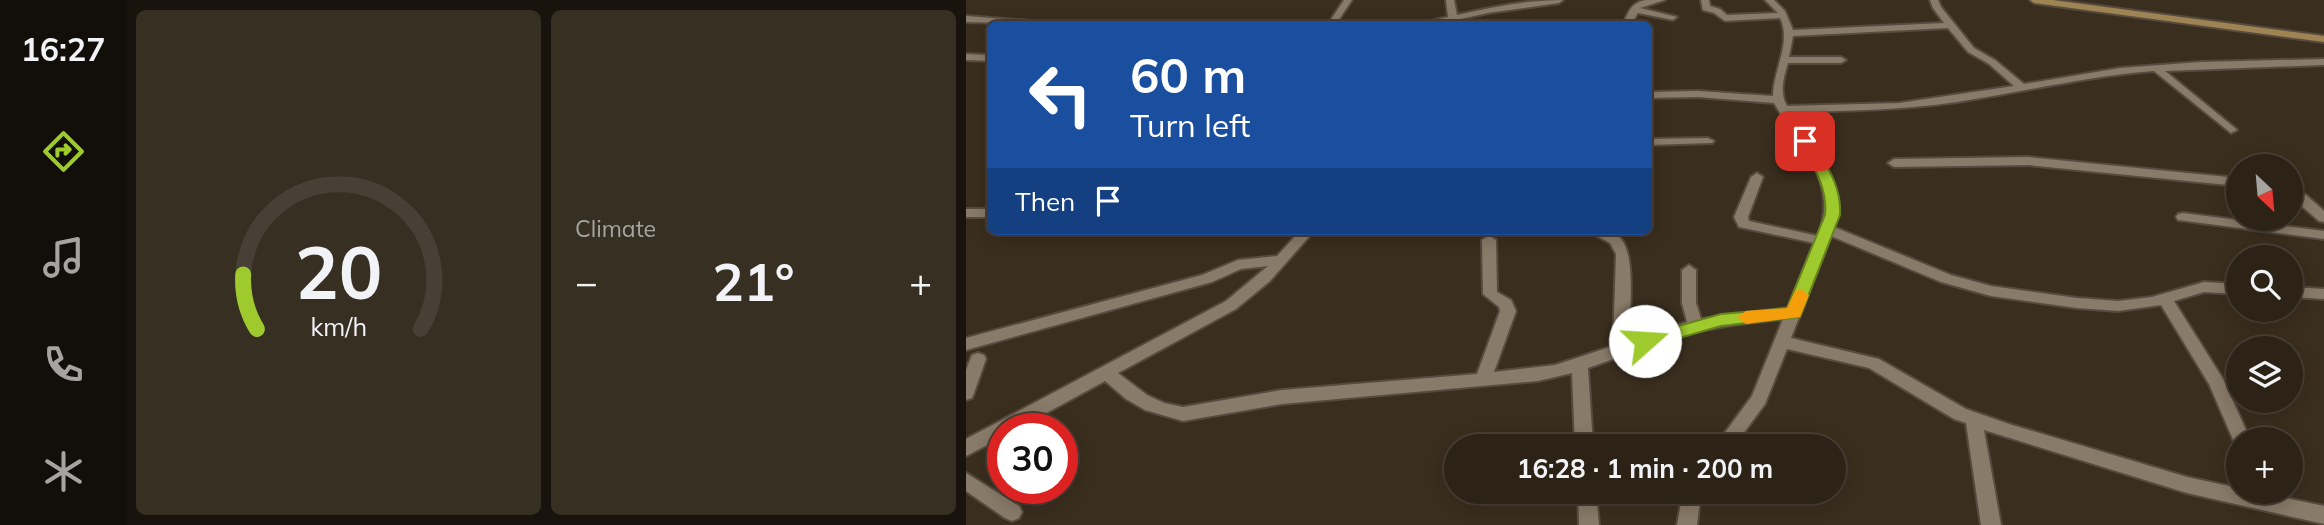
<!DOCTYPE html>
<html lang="en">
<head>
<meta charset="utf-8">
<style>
	:root { --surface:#2c2216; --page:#382f23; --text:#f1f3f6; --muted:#a6a4a1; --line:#483f35; --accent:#9eca2e }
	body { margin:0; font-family:Mulish,sans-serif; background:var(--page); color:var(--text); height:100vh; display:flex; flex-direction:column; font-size:26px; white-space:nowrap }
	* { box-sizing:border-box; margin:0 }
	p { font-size:23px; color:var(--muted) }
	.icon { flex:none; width:38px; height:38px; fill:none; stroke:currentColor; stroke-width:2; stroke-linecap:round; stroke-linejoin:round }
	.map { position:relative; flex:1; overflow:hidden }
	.sheet { display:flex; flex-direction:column; gap:10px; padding:10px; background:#18130c; width:840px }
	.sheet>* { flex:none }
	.hud { position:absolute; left:21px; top:21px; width:665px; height:214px; border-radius:10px; box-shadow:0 4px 18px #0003,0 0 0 2px var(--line); background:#1a4fa0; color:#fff; overflow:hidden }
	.needle { width:46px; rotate:154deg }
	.buttons { position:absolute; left:1260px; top:154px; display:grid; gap:14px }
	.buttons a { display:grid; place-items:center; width:77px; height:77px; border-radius:50%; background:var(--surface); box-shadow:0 4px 18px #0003,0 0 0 2px var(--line); font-size:35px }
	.speed { position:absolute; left:21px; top:413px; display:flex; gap:14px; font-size:35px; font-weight:700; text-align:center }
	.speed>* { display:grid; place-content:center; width:91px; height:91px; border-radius:50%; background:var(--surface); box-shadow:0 4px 18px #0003,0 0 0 2px var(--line); line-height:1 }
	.speed .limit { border:10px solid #d22; background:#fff; color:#111 }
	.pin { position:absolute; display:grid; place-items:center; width:60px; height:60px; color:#fff; margin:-30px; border-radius:14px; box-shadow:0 4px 10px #0006 }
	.me { position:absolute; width:77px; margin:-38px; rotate:71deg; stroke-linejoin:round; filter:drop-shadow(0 0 5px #0008) }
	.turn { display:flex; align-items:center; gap:24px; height:147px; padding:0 28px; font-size:32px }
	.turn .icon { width:91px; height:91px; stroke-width:2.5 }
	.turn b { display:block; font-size:49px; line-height:60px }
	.then { display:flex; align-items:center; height:66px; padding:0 28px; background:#0003; gap:14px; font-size:26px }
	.big { font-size:52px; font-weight:700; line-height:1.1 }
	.sheet .card { flex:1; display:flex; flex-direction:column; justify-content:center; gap:10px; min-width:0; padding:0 24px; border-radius:10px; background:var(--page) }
	.sheet .dial { align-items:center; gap:0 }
	.dial svg { height:182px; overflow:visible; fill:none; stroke:var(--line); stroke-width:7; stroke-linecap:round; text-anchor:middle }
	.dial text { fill:var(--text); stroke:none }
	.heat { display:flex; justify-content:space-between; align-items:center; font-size:38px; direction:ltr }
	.sheet .tiles { flex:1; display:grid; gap:10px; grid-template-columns:repeat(2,1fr) }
	.trip { position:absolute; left:478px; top:434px; width:402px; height:70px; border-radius:35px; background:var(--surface); box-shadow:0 4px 18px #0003,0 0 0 2px var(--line); font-weight:700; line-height:70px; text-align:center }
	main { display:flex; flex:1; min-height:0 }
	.tabs { display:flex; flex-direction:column; width:126px; justify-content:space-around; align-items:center; background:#120e09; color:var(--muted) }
	.tabs .icon { width:49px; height:49px }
	.tabs .current { color:var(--accent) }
	.tabs b { font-size:32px; color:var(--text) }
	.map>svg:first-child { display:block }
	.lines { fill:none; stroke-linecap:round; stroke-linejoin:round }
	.street-casing { stroke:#564b3e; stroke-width:4 }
	.secondary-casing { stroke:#564b3e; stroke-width:4 }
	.street { fill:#897b69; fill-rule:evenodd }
	.secondary { fill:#9e8353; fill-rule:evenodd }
	.route { fill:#9eca2e; stroke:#67831e; stroke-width:2 }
	.slow { fill:#f59e0b }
</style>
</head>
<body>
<main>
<nav class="tabs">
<b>16:27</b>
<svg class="icon current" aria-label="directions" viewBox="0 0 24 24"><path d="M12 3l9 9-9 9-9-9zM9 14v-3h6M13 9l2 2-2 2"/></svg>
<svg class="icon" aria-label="music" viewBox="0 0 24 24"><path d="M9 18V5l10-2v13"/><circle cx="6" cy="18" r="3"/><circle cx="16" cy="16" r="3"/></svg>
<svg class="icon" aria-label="phone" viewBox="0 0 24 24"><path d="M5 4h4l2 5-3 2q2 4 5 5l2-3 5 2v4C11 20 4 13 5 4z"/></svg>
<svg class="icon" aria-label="climate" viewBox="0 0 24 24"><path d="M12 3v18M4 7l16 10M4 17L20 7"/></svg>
</nav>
<section class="sheet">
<div class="tiles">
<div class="card dial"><svg viewBox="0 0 100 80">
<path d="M14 69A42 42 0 1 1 86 69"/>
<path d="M14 69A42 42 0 0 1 8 45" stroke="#9eca2e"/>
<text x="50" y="56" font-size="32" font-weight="700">20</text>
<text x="50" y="72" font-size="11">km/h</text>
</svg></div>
<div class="card"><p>Climate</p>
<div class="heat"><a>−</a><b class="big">21°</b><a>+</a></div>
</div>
</div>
</section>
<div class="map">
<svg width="1358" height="525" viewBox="0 0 1358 525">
	<rect width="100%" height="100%" fill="#3a2e1e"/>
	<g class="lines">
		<g class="street-casing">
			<g id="street">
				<polygon points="378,0 386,0 370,24 362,24"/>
				<path d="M480,0H488L491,15C526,7 561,0 597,0L593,3L522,13L472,24H459L460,22L482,17Z"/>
				<path d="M680,0H699L674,8L711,17L707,20L672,13L665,24H657C663,11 665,3 680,0Z"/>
				<path d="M735,0H743L744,6L754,9L761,15L812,13L799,0H808L819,11L827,30L978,23L967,8L964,0H972L975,7L1008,48L1029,60L1058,84L1154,68L1234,62L1358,59V65L1199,71L1269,128L1271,130L1265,133L1188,71C1122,76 1057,92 991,102C936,110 880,111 824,112C849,151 880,177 868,227L985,275L1025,286L1111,298L1152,301L1186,297L1238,282L1272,284V294L1238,292L1208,301L1257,379L1284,439H1272V445L1269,444L1243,384L1195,305L1152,311L1111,308L1025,296L975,282L865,236L825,338L913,359L1000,409L1043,424L1221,477L1272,488V492H1291L1358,506V524L1221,493L1018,430L1035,525H1015L1000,423L988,419L903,368L821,349L799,404L768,446H749L786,396L817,319L766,325L721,333L622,368L627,446H609L606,373L572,381L316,404L217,421L179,410L160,399L139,381L51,429H37V437L0,456V439L260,301L302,266L275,269L246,282L0,350V338L236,275L272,260L311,256L334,231H348L304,281L270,309L152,373L181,395L198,403L217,407L316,390L511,374L534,311L533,307L517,294L516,240L523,236L530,240L531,292L545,300L550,311L528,372L589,365L647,346L650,254L644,243L622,231C633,231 646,230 654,238C671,254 663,317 663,340L721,322L716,303V270L723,265L730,270V303L735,319L822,308L848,243L773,227L768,217L785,177L791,173L797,177L782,217L783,221L852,236C874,181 833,147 808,103L732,97L682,98V92L732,91L807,96C807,71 826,42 814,18L759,21L748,13L737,10ZM982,28L1002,52L1023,64L1048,86L933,103L821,106C813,93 818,76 822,63H875L880,60L875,57H823L827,36Z"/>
				<polygon points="0,16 67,21 71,24 0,22"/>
				<polygon points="0,54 24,55 24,61 0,60"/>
				<polygon points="742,138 748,141 746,143 682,145 682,139"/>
				<polygon points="1062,157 1272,178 1272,186 1062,165 928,167 922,163 928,159"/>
				<polygon points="1325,188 1340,195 1358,211 1358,222 1353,221 1325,197"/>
				<rect x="0" y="209" width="24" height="8"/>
				<polygon points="1217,213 1358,231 1358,239 1212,220 1210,217 1212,214"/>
				<polygon points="1325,287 1358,289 1358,299 1325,297"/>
				<polygon points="12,353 18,355 20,359 8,393 6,398 0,400 0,370 6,355"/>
				<polygon points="0,473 53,506 56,512 53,518 46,521 39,518 0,491"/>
				<polygon points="612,492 630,492 633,525 613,525"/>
				<polygon points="717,492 735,492 731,525 711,525"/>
			</g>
		</g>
		<g class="secondary-casing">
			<polygon id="secondary" points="1064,0 1087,0 1358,36 1358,42 1068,3"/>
		</g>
		<use href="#street" class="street"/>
		<use href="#secondary" class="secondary"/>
	</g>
	<path class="route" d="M839,137L846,141C860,165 876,186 874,215L834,317L755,326L679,348L673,346L670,341L673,337L755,314L821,308L859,215C862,186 846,165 833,141Z"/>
	<polygon class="slow" points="835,289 843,295 834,317 780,324 771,317 780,311 821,308 829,291"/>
</svg>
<div class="buttons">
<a><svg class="needle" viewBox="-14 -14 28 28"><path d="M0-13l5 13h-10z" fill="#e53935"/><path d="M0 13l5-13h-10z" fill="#a6a4a1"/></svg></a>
<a><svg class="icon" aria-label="search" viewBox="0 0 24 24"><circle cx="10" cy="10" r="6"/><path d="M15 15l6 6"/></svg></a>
<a><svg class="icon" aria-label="layers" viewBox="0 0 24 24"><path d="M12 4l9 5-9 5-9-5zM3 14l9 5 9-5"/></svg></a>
<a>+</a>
</div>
<div class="speed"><div class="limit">30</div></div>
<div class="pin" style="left:839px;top:141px;background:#d93025"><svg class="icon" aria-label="arrive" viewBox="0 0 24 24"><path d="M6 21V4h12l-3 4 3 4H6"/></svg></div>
<svg class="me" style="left:679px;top:341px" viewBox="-20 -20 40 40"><circle r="19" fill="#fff"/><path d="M0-13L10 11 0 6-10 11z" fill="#9eca2e"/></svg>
<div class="trip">16:28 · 1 min · 200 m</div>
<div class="hud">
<div class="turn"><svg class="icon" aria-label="left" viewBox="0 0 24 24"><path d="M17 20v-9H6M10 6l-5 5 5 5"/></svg><div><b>60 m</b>Turn left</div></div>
<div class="then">Then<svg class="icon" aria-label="arrive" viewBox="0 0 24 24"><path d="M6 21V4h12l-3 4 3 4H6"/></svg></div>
</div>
</div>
</main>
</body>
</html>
